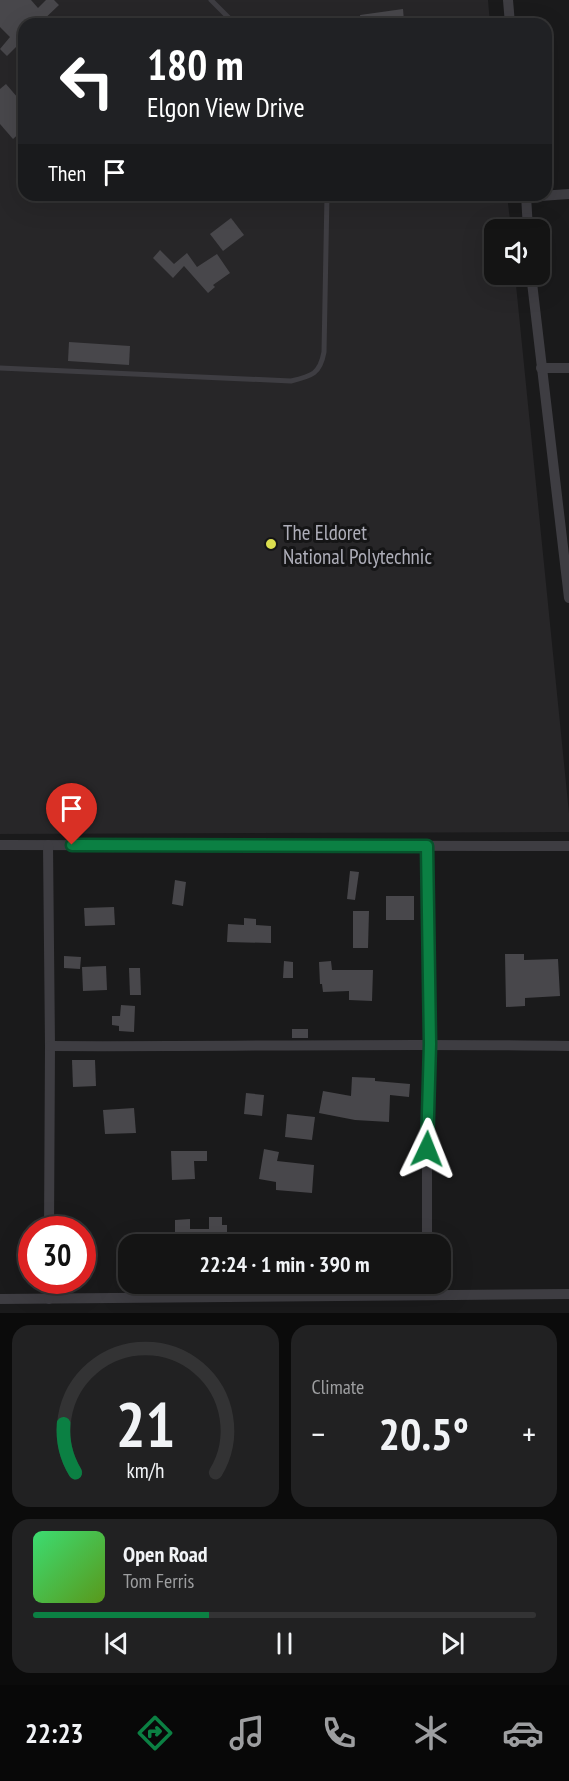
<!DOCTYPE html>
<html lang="en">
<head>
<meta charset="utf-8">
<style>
	:root { --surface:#141414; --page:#212122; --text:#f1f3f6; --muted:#9d9ea0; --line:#333334; --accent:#0b8043 }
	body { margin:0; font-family:"PT Sans Narrow",sans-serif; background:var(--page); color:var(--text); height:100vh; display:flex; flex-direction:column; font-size:22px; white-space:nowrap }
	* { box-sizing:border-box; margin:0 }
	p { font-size:20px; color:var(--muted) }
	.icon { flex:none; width:33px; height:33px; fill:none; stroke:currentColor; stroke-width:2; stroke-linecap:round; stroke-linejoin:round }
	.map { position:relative; height:1313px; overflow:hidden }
	.sheet { display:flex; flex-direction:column; gap:12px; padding:12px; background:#0b0b0b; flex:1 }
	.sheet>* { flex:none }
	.top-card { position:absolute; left:18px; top:18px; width:534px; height:183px; border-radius:18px; box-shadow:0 6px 24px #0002,0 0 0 2px var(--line); background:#202124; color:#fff; overflow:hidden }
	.tools { position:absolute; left:484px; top:219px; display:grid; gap:12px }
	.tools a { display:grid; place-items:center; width:66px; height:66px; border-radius:12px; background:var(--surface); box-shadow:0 6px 24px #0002,0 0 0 2px var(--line); font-size:30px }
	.speed { position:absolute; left:18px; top:1216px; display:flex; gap:12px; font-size:30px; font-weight:700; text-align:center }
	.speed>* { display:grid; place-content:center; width:78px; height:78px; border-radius:50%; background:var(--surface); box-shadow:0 6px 24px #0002,0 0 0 2px var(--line); line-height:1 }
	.speed .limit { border:9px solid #d22; background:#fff; color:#111 }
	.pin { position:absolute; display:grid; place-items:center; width:51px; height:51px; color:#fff; margin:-62px -26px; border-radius:50% 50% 50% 0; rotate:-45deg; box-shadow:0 0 6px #0007 }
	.pin .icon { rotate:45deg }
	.me { position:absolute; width:66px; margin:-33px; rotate:2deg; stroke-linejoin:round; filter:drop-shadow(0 0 4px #0008) }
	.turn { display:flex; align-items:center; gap:21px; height:126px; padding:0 30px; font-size:27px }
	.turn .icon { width:78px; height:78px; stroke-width:2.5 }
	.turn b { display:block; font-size:42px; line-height:51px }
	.then { display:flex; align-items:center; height:57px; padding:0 30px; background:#0003; gap:12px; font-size:22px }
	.big { font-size:45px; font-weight:700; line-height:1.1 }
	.sheet .tile { flex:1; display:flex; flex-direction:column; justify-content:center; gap:9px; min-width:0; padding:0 21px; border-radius:18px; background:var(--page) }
	.sheet .dial { align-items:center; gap:0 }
	.dial svg { height:156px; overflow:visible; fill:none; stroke:var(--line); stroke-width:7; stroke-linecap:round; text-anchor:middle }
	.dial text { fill:var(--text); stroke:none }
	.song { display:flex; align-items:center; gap:18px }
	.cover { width:72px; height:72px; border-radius:9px; background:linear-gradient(135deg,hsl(140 70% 55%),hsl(90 70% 35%)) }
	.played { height:6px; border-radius:3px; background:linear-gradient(90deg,var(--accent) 35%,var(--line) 35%) }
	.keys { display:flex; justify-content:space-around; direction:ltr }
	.heat { display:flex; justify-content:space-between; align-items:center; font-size:33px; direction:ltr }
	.sheet .tiles { flex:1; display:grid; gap:12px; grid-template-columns:1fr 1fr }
	.tile:last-child { grid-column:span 2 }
	.trip { position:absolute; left:118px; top:1234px; width:333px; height:60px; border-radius:18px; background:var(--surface); box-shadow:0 6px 24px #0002,0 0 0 2px var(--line); font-weight:700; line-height:60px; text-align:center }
	.dock { display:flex; height:96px; justify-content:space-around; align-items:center; background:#080808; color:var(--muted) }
	.dock .icon { width:42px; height:42px }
	.dock .on { color:var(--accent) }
	.dock b { font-size:27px; color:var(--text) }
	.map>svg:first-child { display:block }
	.built { fill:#272628 }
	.building { fill:#48474b }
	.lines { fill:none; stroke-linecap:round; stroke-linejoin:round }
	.service { stroke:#3e3d42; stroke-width:5 }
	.minor { stroke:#3e3d42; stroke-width:10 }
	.route-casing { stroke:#07532c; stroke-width:15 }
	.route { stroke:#0b8043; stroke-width:10 }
	.poi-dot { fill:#dbde4f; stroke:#151516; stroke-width:2 }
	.labels { text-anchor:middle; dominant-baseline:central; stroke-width:6; stroke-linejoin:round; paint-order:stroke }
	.poi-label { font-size:21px; fill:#aeaeb9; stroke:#151516; text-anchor:start }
</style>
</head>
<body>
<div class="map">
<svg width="569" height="1313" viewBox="0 0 569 1313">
	<rect width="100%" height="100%" fill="#1a1a1b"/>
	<polygon class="built" points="0,0 488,0 490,24 24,24 24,195 507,195 511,229 495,230 495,274 515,275 569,813 569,832 0,834"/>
	<g class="building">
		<polygon points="0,0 31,0 38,8 46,0 54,0 59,5 39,24 24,24 24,39 7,56 0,49 10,37 0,27"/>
		<polygon points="403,9 404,21 382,24 361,24 360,15"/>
		<polygon points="6,84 24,105 24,129 13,139 0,124 0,89"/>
		<polygon points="231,218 244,235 223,251 210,234"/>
		<polygon points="160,250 174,264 187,253 197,267 217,254 230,273 213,285 215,287 208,293 184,266 173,278 153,258"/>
		<polygon points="69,342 130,346 129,365 68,361"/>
		<polygon points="350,871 359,872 355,900 347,899"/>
		<polygon points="175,880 186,882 183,906 172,904"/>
		<rect x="386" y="896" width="28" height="24"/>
		<polygon points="114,907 115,925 85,926 84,908"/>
		<polygon points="353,911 369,911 368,948 353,948"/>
		<polygon points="244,918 256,919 256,925 271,926 271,943 227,942 228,924 244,925"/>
		<polygon points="505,954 524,954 524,960 558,959 560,996 525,998 525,1006 506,1007"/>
		<polygon points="64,956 81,957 80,969 64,968"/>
		<polygon points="284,961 293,962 293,978 283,978"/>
		<polygon points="331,961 332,970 373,970 372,1001 349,1000 349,991 323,992 322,984 320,984 319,962"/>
		<polygon points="106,966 107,990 83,991 82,967"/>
		<polygon points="129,968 140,968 141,995 130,995"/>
		<polygon points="121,1005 135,1006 134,1032 119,1031 119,1026 112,1025 112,1016 120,1016"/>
		<rect x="292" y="1029" width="16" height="9"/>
		<polygon points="72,1060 95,1060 96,1086 73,1087"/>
		<polygon points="352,1077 375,1078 375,1081 410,1084 409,1097 390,1095 389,1122 355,1120 319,1113 323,1091 351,1096"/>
		<polygon points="246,1093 264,1095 262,1116 244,1114"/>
		<polygon points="134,1108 136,1133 105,1134 103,1110"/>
		<polygon points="287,1114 315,1117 312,1140 285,1137"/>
		<polygon points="264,1149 279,1152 277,1161 314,1165 312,1193 276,1190 276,1182 259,1179"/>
		<polygon points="171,1151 207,1151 207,1161 194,1161 195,1179 172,1180"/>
		<polygon points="209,1217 222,1217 222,1225 227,1225 227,1245 211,1245 212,1239 190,1240 190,1245 175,1245 175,1220 190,1219 190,1229 209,1229"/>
	</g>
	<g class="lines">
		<g class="service">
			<polyline points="211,0 229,18 224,24"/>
			<path d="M0,368L291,381C312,376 320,374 324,352L327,195"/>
		</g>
		<g class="minor">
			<polyline points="508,0 510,24"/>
			<polyline points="526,195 528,230"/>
			<polyline points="526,197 569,194"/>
			<polyline points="531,274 569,598"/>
			<polyline points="541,368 569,368"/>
			<polyline points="0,845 569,846"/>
			<polyline points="48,845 50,1046 49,1230"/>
			<polyline points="427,846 430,1044 427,1171 427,1245"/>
			<path d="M50,1046C223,1047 396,1043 569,1046"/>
			<polyline points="0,1299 569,1294"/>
			<polyline points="49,1299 49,1281"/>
		</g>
	</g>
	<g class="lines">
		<g class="route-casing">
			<polyline id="route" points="72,845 427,846 430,1044 427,1149"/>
		</g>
		<use href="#route" class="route"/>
	</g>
	<circle class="poi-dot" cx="271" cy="544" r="6"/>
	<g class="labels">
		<g class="poi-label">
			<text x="283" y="532">The Eldoret<tspan x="283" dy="24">National Polytechnic</tspan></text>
		</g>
	</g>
</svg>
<div class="tools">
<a><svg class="icon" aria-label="sound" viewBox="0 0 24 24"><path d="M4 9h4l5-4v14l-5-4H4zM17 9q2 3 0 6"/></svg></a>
</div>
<div class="speed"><div class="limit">30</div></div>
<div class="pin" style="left:72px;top:845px;background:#d93025"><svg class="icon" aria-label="arrive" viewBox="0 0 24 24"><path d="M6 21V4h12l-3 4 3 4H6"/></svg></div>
<svg class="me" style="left:427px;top:1149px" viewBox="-20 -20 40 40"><path d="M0-17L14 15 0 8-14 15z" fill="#0b8043" stroke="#fff" stroke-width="4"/></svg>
<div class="trip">22:24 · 1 min · 390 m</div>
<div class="top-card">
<div class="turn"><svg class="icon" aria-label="left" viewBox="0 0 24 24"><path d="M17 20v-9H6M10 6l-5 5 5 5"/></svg><div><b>180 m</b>Elgon View Drive</div></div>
<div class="then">Then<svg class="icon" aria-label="arrive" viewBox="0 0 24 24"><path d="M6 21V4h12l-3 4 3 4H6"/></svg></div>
</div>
</div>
<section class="sheet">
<div class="tiles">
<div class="tile dial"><svg viewBox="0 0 100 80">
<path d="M14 69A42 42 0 1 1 86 69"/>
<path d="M14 69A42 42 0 0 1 8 44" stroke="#0b8043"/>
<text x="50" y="56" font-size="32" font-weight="700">21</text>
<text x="50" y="72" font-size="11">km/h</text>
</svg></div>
<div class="tile"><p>Climate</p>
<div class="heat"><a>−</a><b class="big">20.5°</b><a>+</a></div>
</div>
<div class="tile">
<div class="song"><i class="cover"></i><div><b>Open Road</b><p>Tom Ferris</p></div></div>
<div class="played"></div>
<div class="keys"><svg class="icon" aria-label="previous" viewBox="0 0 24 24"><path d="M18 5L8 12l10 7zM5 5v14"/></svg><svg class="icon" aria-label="pause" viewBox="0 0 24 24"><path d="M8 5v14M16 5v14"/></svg><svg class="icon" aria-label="next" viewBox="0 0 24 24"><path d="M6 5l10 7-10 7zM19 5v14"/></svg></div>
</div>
</div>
</section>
<nav class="dock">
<b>22:23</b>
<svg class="icon on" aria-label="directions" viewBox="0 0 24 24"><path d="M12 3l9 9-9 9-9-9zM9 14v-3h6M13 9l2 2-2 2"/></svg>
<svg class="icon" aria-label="music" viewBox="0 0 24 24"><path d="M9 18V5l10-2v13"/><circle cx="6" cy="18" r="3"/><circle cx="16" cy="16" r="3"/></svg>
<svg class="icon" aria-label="phone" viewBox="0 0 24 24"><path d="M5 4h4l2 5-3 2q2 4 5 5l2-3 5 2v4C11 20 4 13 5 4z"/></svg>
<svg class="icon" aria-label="climate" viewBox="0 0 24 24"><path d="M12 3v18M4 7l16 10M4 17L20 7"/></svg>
<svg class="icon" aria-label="car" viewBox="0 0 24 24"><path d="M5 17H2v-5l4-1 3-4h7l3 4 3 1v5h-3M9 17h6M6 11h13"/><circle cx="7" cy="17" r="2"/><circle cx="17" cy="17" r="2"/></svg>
</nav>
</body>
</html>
